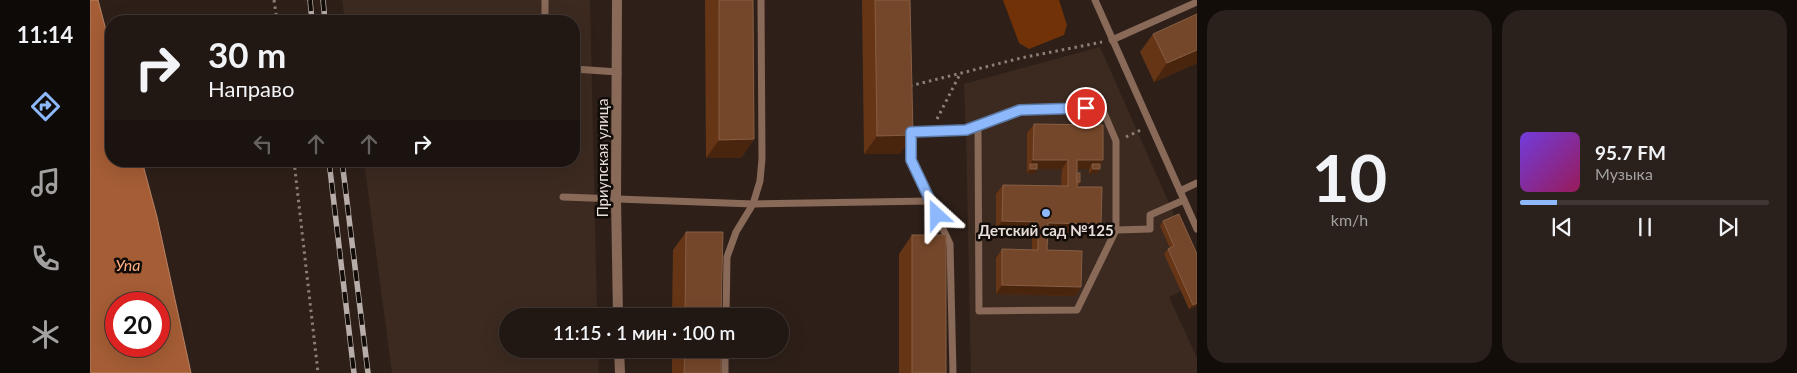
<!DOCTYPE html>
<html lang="ru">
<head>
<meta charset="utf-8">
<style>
	:root { --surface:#221813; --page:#2a211c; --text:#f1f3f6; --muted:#a2a0a0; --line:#3f3733; --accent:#8db9fc }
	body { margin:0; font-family:Lato,sans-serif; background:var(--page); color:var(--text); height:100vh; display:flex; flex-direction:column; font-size:19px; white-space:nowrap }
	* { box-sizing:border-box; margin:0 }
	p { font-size:16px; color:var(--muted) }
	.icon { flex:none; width:28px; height:28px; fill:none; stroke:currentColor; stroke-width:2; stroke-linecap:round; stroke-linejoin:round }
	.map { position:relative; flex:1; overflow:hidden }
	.drawer { display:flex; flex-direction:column; gap:10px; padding:10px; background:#130d0a; width:600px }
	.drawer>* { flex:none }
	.top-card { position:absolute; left:15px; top:15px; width:475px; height:152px; border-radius:20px; box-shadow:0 5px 20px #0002,0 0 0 1px var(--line); background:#221813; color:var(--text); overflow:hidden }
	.speed { position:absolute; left:15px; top:292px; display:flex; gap:10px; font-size:25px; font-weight:700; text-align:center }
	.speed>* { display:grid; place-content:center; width:65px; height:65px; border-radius:50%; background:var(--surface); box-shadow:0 5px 20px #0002,0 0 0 1px var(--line); line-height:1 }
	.speed .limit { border:8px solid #d22; background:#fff; color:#111 }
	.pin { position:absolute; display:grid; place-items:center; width:42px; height:42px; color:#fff; margin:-21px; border:2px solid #fff; border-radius:50%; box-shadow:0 1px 5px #0007 }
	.me { position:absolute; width:55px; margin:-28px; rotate:336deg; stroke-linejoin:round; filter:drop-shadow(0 0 4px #0008) }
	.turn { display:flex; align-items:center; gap:18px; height:105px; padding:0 20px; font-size:22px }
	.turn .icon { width:65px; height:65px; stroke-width:2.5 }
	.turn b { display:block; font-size:35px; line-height:42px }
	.lanes { display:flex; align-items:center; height:48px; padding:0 20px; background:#0003; justify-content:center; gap:25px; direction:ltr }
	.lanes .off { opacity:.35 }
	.drawer .tile { flex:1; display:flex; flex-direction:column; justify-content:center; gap:8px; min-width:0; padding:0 18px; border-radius:20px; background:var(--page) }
	.drawer .dial { align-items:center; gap:0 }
	.dial b { font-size:65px; line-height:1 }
	.song { display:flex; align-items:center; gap:15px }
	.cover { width:60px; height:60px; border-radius:8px; background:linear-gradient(135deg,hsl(260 70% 55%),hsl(330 70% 35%)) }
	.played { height:5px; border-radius:2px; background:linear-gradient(90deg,var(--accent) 15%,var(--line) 15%) }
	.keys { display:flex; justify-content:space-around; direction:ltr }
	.drawer .tiles { flex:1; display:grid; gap:10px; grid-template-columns:repeat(2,1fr) }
	.trip { position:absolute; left:409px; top:308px; width:290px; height:50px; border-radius:25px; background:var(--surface); box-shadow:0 5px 20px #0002,0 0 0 1px var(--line); font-weight:600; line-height:50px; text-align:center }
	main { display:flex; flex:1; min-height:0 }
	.tab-bar { display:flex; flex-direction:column; width:90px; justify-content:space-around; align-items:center; background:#0e0a08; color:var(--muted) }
	.tab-bar .icon { width:35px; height:35px }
	.tab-bar .on { color:var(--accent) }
	.tab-bar b { font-size:22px; color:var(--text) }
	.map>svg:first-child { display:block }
	.built { fill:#3c2a20 }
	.green { fill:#703206 }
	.water { fill:#a55d35; stroke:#b98366; fill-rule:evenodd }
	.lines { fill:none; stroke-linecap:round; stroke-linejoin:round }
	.path { stroke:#8b7f79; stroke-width:3; stroke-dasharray:2.5 4; stroke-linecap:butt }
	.service { stroke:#896958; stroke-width:7 }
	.minor { stroke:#896958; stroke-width:10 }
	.rail-casing { stroke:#b8ada9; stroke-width:5.5 }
	.rail { stroke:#120c08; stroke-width:4; stroke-dasharray:11; stroke-linecap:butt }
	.wall { fill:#663515 }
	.shaded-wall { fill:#4a250e }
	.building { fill:#74472a; stroke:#865e45 }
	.route-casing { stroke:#5c78a4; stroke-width:12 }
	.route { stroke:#8db9fc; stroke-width:9 }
	.poi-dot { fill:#8db9fc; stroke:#120c08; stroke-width:2 }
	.labels { text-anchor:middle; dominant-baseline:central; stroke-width:5; stroke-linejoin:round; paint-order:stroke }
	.street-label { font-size:15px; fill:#e7ddd9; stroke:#120c08 }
	.poi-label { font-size:15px; font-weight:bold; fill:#e7ddd9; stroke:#120c08 }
	.water-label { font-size:16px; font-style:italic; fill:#fead82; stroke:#120c08 }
</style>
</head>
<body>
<main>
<nav class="tab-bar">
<b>11:14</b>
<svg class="icon on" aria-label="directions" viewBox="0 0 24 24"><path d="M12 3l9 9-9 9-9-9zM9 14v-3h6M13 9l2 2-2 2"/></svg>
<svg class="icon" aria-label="music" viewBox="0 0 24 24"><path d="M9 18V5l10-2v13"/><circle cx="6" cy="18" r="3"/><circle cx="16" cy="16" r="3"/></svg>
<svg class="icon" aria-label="phone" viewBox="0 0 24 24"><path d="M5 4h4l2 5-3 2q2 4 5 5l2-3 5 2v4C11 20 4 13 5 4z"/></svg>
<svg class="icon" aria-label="climate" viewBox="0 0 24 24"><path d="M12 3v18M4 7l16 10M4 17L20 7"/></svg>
</nav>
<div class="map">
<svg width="1107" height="373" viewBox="0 0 1107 373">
	<rect width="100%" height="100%" fill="#2e2019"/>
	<g class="built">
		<polygon points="252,0 500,0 507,316 418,316 418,349 508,349 509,373 302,373 274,161 484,161 484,21 255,21"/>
		<polygon points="1010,47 1086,219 1081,251 1075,254 1091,291 1079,297 1107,358 1107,373 881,373 876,130 874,84"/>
	</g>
	<polygon class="green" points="913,0 969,0 977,25 974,35 939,49 929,43"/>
	<path class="water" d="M0,0H8L21,49V161H52L67,217L101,373H1L0,371ZM26,304H69V346H26Z"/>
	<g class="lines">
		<g class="path">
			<polyline points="184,0 187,21"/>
			<polyline points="820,86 931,58 1012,42"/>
			<polyline points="847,119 870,74"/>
			<polyline points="1036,137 1051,130"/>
			<polyline points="204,161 228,373"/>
		</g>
		<g class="service">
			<polyline points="455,0 455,21"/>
			<polyline points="1005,0 1107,229"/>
			<polyline points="1022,40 1107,2"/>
			<polyline points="484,69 528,72"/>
			<polyline points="821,129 821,160 860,244 863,373"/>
			<polyline points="821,132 876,130 930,110 1012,108 1026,141 1026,230 987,310 889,311 888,126"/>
			<polyline points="1090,191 1107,183"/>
			<polyline points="473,197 663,204 840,201"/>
			<polyline points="1026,230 1060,229 1060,215 1094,200"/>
			<polyline points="636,316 637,257 646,232 663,204 670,181 672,159 671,0"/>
			<polyline points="635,373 635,349"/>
		</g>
		<g class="minor">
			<polyline points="527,0 526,199 528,316"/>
			<polyline points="529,349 530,373"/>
		</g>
		<g class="rail-casing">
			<g id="rail">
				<polyline points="220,0 222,21"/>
				<polyline points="233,0 235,21"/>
				<polyline points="239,161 264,373"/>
				<polyline points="252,161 278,373"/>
			</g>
		</g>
		<use href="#rail" class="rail"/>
	</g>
	<g class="wall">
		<polygon points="615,0 663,0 664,139 651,158 616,158"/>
		<polygon points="772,0 820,0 810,154 774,154"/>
		<polygon points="1107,14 1107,63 1064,82 1050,52 1063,34"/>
		<polygon points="944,124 1013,160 1010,164 1010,169 1006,174 999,174 999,169 987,169 987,173 990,182 987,187 1011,224 1005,233 958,232 957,250 991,287 985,296 906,294 906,258 912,249 942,250 942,231 906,230 906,194 913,185 971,186 972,169 947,169 944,174 937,173 937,133"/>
		<polygon points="1089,214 1107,306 1099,309 1074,254 1078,249 1080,248 1070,226 1073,221"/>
		<polygon points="596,232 631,316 582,316 583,250"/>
		<polygon points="822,235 856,373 809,373 809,254"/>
		<rect x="582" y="349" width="49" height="24"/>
	</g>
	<g class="shaded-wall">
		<polygon points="1107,50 1107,63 1064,82 1077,63"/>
		<polygon points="823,135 810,154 774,154 787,136"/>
		<polygon points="664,139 651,158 616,158 629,140"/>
		<polygon points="943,160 978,160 972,169 940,169 940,164"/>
		<polygon points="987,160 1013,160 1006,169 1002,164 999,169 981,169"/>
		<polygon points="940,169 947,169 944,174 937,173"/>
		<polygon points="1003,169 1010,169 1006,174 999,174"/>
		<polygon points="912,221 948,222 942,231 906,230"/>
		<polygon points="958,223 1011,224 1005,233 951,232"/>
		<polygon points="912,285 991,287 985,296 906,294"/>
		<polygon points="1107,303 1107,306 1099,309 1103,305"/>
	</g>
	<g class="building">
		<polygon points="629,0 663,0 664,139 629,140"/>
		<polygon points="785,0 820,0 823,135 787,136"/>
		<polygon points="1107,14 1107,50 1077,63 1063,34"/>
		<polygon points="944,124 1013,125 1013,160 987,160 987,187 1012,187 1011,224 958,223 957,250 992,251 991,287 912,285 912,249 948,250 948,222 912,221 913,185 978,186 978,160 943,160"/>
		<rect x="940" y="164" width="7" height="5"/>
		<polygon points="1002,164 1010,164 1010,169 1003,169"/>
		<rect x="987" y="173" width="3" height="9"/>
		<polygon points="1089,214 1107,254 1107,303 1103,305 1078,249 1084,246 1073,221"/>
		<polygon points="596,232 633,232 631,316 595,316"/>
		<rect x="822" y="235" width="34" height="138"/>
		<polygon points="595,349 631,349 631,373 594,373"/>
	</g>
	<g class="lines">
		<g class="route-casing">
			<polyline id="route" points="847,215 821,160 821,132 876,130 930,110 996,108"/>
		</g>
		<use href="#route" class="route"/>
	</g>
	<circle class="poi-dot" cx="956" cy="213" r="5"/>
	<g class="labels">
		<g class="street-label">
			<text transform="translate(512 158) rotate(-90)">Приупская улица</text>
		</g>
		<g class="poi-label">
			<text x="956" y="230">Детский сад №125</text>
		</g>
		<g class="water-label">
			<text x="38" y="264">Упа</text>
		</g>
	</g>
</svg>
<div class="speed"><div class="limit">20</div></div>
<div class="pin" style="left:996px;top:108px;background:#d93025"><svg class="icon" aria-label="arrive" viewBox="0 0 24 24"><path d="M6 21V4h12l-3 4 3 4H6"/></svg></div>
<svg class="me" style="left:847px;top:215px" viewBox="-20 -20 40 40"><path d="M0-17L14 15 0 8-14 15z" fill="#8db9fc" stroke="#fff" stroke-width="4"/></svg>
<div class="trip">11:15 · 1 мин · 100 m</div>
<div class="top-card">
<div class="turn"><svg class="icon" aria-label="right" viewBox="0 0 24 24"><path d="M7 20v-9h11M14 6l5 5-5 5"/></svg><div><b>30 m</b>Направо</div></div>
<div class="lanes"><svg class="icon off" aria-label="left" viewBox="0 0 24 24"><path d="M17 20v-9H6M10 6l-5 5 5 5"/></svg><svg class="icon off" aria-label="ahead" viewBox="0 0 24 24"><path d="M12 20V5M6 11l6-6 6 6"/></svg><svg class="icon off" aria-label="ahead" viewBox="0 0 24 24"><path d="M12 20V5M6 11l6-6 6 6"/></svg><svg class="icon" aria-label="right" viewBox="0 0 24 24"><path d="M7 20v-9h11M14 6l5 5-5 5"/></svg></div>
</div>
</div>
<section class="drawer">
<div class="tiles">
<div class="tile dial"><b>10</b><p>km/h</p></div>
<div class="tile">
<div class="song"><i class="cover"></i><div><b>95.7 FM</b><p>Музыка</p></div></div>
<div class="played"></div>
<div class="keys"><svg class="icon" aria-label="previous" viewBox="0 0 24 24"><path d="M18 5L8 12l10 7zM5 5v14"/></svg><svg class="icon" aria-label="pause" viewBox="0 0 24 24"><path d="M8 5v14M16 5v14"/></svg><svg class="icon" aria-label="next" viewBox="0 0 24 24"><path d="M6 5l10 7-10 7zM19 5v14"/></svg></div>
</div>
</div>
</section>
</main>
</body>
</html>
